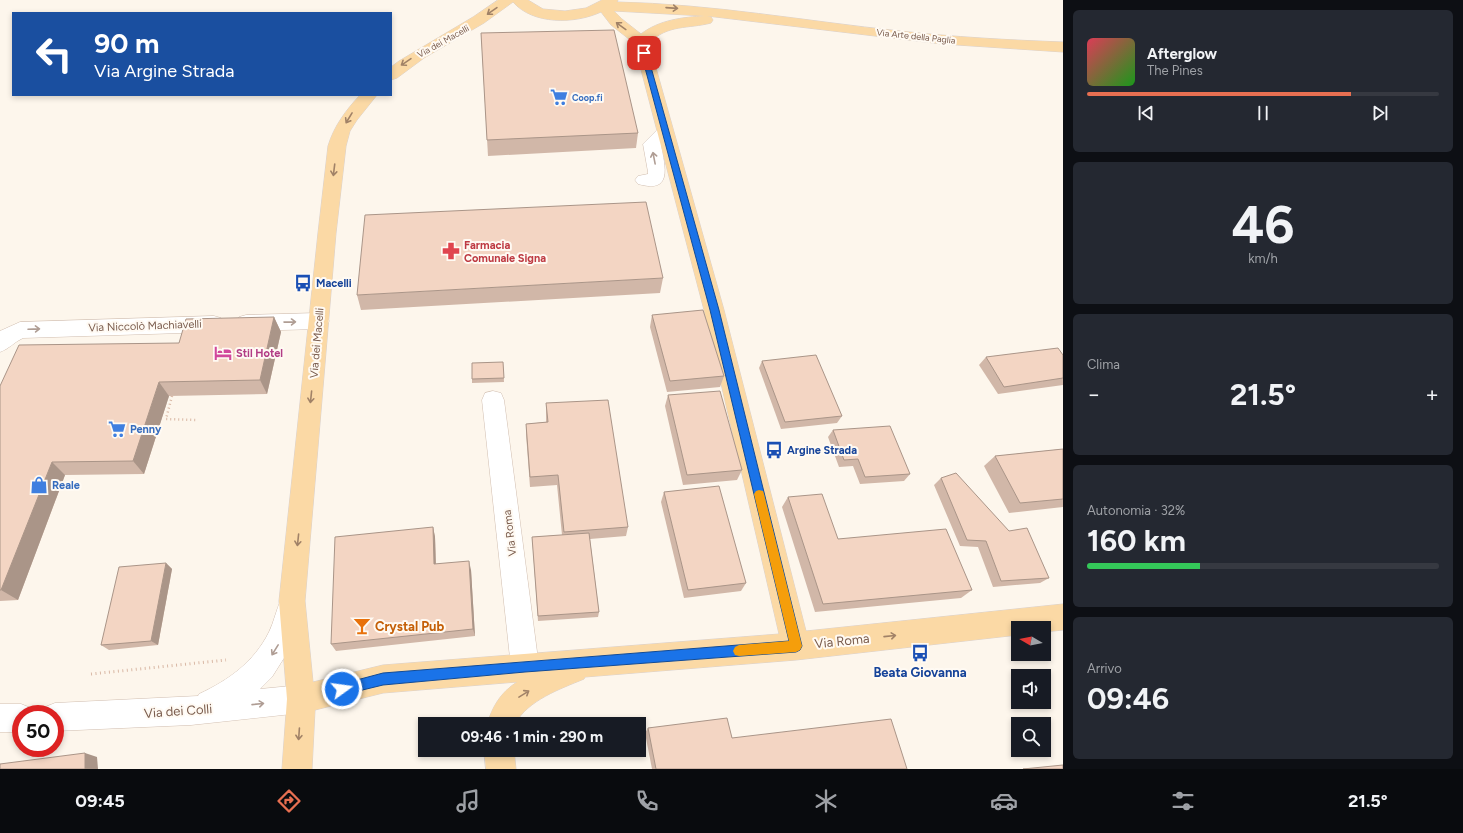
<!DOCTYPE html>
<html lang="it">
<head>
<meta charset="utf-8">
<style>
	:root { --surface:#171b24; --page:#242831; --text:#f1f3f6; --muted:#9ea1a6; --line:#363941; --accent:#e76f51 }
	body { margin:0; font-family:Figtree,sans-serif; background:var(--page); color:var(--text); height:100vh; display:flex; flex-direction:column; font-size:15px; white-space:nowrap }
	* { box-sizing:border-box; margin:0 }
	p { font-size:13px; color:var(--muted) }
	.icon { flex:none; width:22px; height:22px; fill:none; stroke:currentColor; stroke-width:2; stroke-linecap:round; stroke-linejoin:round }
	.map { position:relative; flex:1; overflow:hidden }
	.drawer { display:flex; flex-direction:column; gap:10px; padding:10px; background:#0d0f14; width:400px }
	.drawer>* { flex:none }
	.banner { position:absolute; left:12px; top:12px; width:380px; height:84px; border-radius:0px; box-shadow:0 2px 6px #0003; background:#1a4fa0; color:#fff; overflow:hidden }
	.needle { width:26px; rotate:280deg }
	.tools { position:absolute; left:1011px; top:621px; display:grid; gap:8px }
	.tools a { display:grid; place-items:center; width:40px; height:40px; border-radius:0px; background:var(--surface); box-shadow:0 2px 6px #0003; font-size:20px }
	.speed { position:absolute; left:12px; top:705px; display:flex; gap:8px; font-size:20px; font-weight:700; text-align:center }
	.speed>* { display:grid; place-content:center; width:52px; height:52px; border-radius:50%; background:var(--surface); box-shadow:0 2px 6px #0003; line-height:1 }
	.speed .limit { border:6px solid #d22; background:#fff; color:#111 }
	.pin { position:absolute; display:grid; place-items:center; width:34px; height:34px; color:#fff; margin:-17px; border-radius:8px; box-shadow:0 2px 6px #0006 }
	.me { position:absolute; width:44px; margin:-22px; rotate:76deg; stroke-linejoin:round; filter:drop-shadow(0 0 3px #0008) }
	.turn { display:flex; align-items:center; gap:14px; height:84px; padding:0 16px; font-size:18px }
	.turn .icon { width:52px; height:52px; stroke-width:2.5 }
	.turn b { display:block; font-size:28px; line-height:34px }
	.big { font-size:30px; font-weight:700; line-height:1.1 }
	.drawer .widget { flex:1; display:flex; flex-direction:column; justify-content:center; gap:6px; min-width:0; padding:0 14px; border-radius:6px; background:var(--page) }
	.drawer .dial { align-items:center; gap:0 }
	.dial b { font-size:52px; line-height:1 }
	.song { display:flex; align-items:center; gap:12px }
	.cover { width:48px; height:48px; border-radius:6px; background:linear-gradient(135deg,hsl(350 70% 55%),hsl(120 70% 35%)) }
	.played { height:4px; border-radius:2px; background:linear-gradient(90deg,var(--accent) 75%,var(--line) 75%) }
	.keys { display:flex; justify-content:space-around; direction:ltr }
	.heat { display:flex; justify-content:space-between; align-items:center; font-size:22px; direction:ltr }
	.charge { height:6px; border-radius:3px; background:linear-gradient(90deg,#34c759 32%,var(--line) 0) }
	.trip { position:absolute; left:418px; top:717px; width:228px; height:40px; border-radius:0px; background:var(--surface); box-shadow:0 2px 6px #0003; font-weight:700; line-height:40px; text-align:center }
	.dock { display:flex; height:64px; justify-content:space-around; align-items:center; background:#090b0e; color:var(--muted) }
	.dock .icon { width:28px; height:28px }
	.dock .on { color:var(--accent) }
	.dock b { font-size:18px; color:var(--text) }
	main { display:flex; flex:1; min-height:0 }
	.map>svg:first-child { display:block }
	.lines { fill:none; stroke-linecap:round; stroke-linejoin:round }
	.minor-casing { stroke:#d1beb0; stroke-width:1 }
	.major-casing { stroke:#dad1cd; stroke-width:1 }
	.path-far1 { stroke:#d9b8a5; stroke-width:2.5; stroke-dasharray:1 3; stroke-linecap:butt }
	.path { stroke:#d9b8a5; stroke-width:3; stroke-dasharray:1 3.5; stroke-linecap:butt }
	.minor { fill:#fff; fill-rule:evenodd }
	.major { fill:#fbd9a5; fill-rule:evenodd }
	.wall { fill:#d1b7a8 }
	.shaded-wall { fill:#aa9588 }
	.building { fill:#f3d5c3; stroke:#aa9588 }
	.oneway { stroke:#a18267 }
	.oneway2 { stroke:#af9d94 }
	.route { fill:#1a73e8; stroke:#114b97 }
	.slow { fill:#f59e0b }
	.labels { text-anchor:middle; dominant-baseline:central; stroke-width:4; stroke-linejoin:round; paint-order:stroke }
	.far-street-label { font-size:9px; fill:#7a5c4d; stroke:#fffaf3 }
	.far-shop-label { font-size:9px; font-weight:bold; fill:#366cbe; stroke:#fffaf3; text-anchor:start }
	.health-label { font-size:11px; font-weight:bold; fill:#be3a42; stroke:#fffaf3; text-anchor:start }
	.transit-label { font-size:11px; font-weight:bold; fill:#164399; stroke:#fffaf3; text-anchor:start }
	.street-label { font-size:11px; fill:#7a5c4d; stroke:#fffaf3 }
	.hotel-label { font-size:11px; font-weight:bold; fill:#b23c85; stroke:#fffaf3; text-anchor:start }
	.shop-label { font-size:11px; font-weight:bold; fill:#366cbe; stroke:#fffaf3; text-anchor:start }
	.near-food-label { font-size:13px; font-weight:bold; fill:#c56008; stroke:#fffaf3; text-anchor:start }
	.near-street-label { font-size:13px; fill:#7a5c4d; stroke:#fffaf3 }
	.near-transit-label { font-size:13px; font-weight:bold; fill:#164399; stroke:#fffaf3 }
</style>
</head>
<body>
<main>
<div class="map">
<svg width="1063" height="769" viewBox="0 0 1063 769">
	<rect width="100%" height="100%" fill="#fdf6ec"/>
	<g class="lines">
		<g class="minor-casing">
			<g id="minor">
				<path d="M665,127L671,128L673,132L661,145C665,167 673,194 638,184L635,180L638,176L648,174V172L643,144L659,128Z"/>
				<polygon points="319,313 326,315 329,321 326,327 319,329 246,331 239,329 236,323 239,317 246,315"/>
				<path d="M214,316L221,318L224,324L221,330L214,332L23,338C14,342 9,349 0,352V331L20,322Z"/>
				<polygon points="493,391 501,393 504,400 539,667 535,677 525,681 515,677 511,667 482,400 485,393"/>
				<path d="M290,596L299,600L303,609L299,626L289,650L272,677L260,689L301,685L311,689L315,699L311,709L301,713L191,725L55,731V714H42L45,707L55,703L198,696L199,694C229,680 254,662 269,632C274,622 276,610 281,600Z"/>
				<polygon points="0,704 21,704 31,708 34,714 21,714 21,732 0,732"/>
			</g>
		</g>
		<g class="major-casing">
			<g id="major">
				<path d="M498,0H528L543,9L565,11L586,8L602,0H618L617,2C712,4 805,21 900,31C954,37 1008,40 1063,42V52L942,44L707,16L711,17L713,20L711,23C688,29 668,24 649,43L724,310L806,631L1063,604V630L1044,632V628H1018V635L796,660L585,677L584,679C560,689 528,700 515,724H487C493,706 500,693 517,682L383,693L315,710L312,769H282L287,699L279,601L318,233L328,146C334,126 346,110 360,95H377L357,120L350,131L346,146L336,233L305,601L313,682L383,665L779,634L704,310L634,43L611,25L601,12C575,24 533,25 513,2L484,23L424,58L397,78L391,80V67L399,61L473,17ZM614,11L705,16C683,17 659,20 641,34L622,19Z"/>
				<polygon points="484,750 514,750 516,769 486,769"/>
			</g>
		</g>
		<polyline class="path-far1" points="172,396 166,419 196,420"/>
		<polyline class="path" points="91,674 226,660"/>
		<use href="#minor" class="minor"/>
		<use href="#major" class="major"/>
	</g>
	<g class="wall">
		<polygon points="481,33 638,133 636,148 488,156"/>
		<polygon points="663,278 660,293 361,310 357,295"/>
		<polygon points="652,315 724,376 720,387 667,392 650,327"/>
		<polygon points="274,317 281,332 267,394 169,396 144,474 65,475 18,600 0,601 0,386 179,343"/>
		<polygon points="1063,355 1063,385 998,394 979,365 986,357"/>
		<polygon points="762,361 842,416 837,423 781,429 759,368"/>
		<polygon points="503,362 504,382 472,383 472,379"/>
		<polygon points="668,395 742,470 737,480 683,485 665,406"/>
		<polygon points="546,403 628,527 626,536 590,539 599,612 598,617 538,621 532,537 562,535 557,485 530,487 526,434 526,424 546,422"/>
		<polygon points="833,430 910,474 904,481 860,484 853,466 839,467 828,437"/>
		<polygon points="1063,449 1063,507 1009,513 984,466 995,456"/>
		<polygon points="941,478 1049,578 1040,583 993,587 978,547 960,546 934,485"/>
		<polygon points="664,492 746,583 741,591 684,598 661,502"/>
		<polygon points="788,497 838,539 972,590 961,598 815,612 782,507"/>
		<polygon points="433,527 435,537 436,564 471,570 475,636 336,651 331,644"/>
		<polygon points="166,563 172,569 158,645 109,650 101,645"/>
		<polygon points="648,728 732,738 907,769 652,769 645,733"/>
	</g>
	<g class="shaded-wall">
		<polygon points="274,317 281,332 267,394 260,380"/>
		<polygon points="159,382 169,396 144,474 133,461"/>
		<polygon points="52,462 65,475 18,600 1,590"/>
		<polygon points="433,527 435,537 436,573 434,564"/>
		<polygon points="469,561 471,570 475,636 473,629"/>
		<polygon points="166,563 172,569 158,645 151,641"/>
		<polygon points="85,753 97,757 98,769 85,769"/>
	</g>
	<g class="building">
		<polygon points="614,30 638,133 487,140 481,33"/>
		<polygon points="646,202 663,278 357,295 365,215"/>
		<polygon points="703,310 724,376 670,381 652,315"/>
		<polygon points="274,317 260,380 159,382 133,461 52,462 1,590 0,590 0,386 19,345 179,343 186,319"/>
		<polygon points="1058,348 1063,355 1063,378 1004,387 986,357"/>
		<polygon points="816,355 842,416 785,422 762,361"/>
		<polygon points="503,362 504,378 472,379 472,363"/>
		<polygon points="720,391 742,470 687,475 668,395"/>
		<polygon points="608,400 628,527 564,532 558,475 530,477 526,424 548,422 546,403"/>
		<polygon points="890,426 910,474 865,477 858,459 844,460 833,430"/>
		<polygon points="1063,449 1063,499 1020,503 995,456"/>
		<polygon points="956,473 1009,531 1027,528 1049,578 1001,581 986,541 967,540 941,478"/>
		<polygon points="719,486 746,583 688,590 664,492"/>
		<polygon points="822,494 838,539 946,529 972,590 823,604 788,497"/>
		<polygon points="433,527 434,564 469,561 473,629 331,644 335,537"/>
		<polygon points="589,533 599,612 538,616 532,537"/>
		<polygon points="166,563 151,641 101,645 119,567"/>
		<polygon points="727,718 732,738 891,719 907,769 656,769 648,728"/>
		<polygon points="85,753 85,769 0,769 0,764"/>
		<polygon points="1063,765 1063,769 1023,769"/>
	</g>
	<defs><path id="oneway-shaft" d="M-6 0H5M1.5-3L5.5 0L1.5 3" fill="none" stroke-width="1.6" stroke-linecap="round" stroke-linejoin="round"/></defs>
	<g class="oneway">
		<use href="#oneway-shaft" transform="translate(672 8) rotate(4)"/>
		<use href="#oneway-shaft" transform="translate(492 11) rotate(145)"/>
		<use href="#oneway-shaft" transform="translate(621 26) rotate(-144)"/>
		<use href="#oneway-shaft" transform="translate(406 62) rotate(146)"/>
		<use href="#oneway-shaft" transform="translate(349 118) rotate(121)"/>
		<use href="#oneway-shaft" transform="translate(334 170) rotate(97)"/>
		<use href="#oneway-shaft" transform="translate(311 397) rotate(96)"/>
		<use href="#oneway-shaft" transform="translate(298 540) rotate(96)"/>
		<use href="#oneway-shaft" transform="translate(890 636) rotate(-6)"/>
		<use href="#oneway-shaft" transform="translate(524 694) rotate(-32)"/>
		<use href="#oneway-shaft" transform="translate(299 734) rotate(94)"/>
	</g>
	<g class="oneway2">
		<use href="#oneway-shaft" transform="translate(654 158) rotate(-101)"/>
		<use href="#oneway-shaft" transform="translate(290 322) rotate(-1)"/>
		<use href="#oneway-shaft" transform="translate(34 329) rotate(-2)"/>
		<use href="#oneway-shaft" transform="translate(275 650) rotate(122)"/>
		<use href="#oneway-shaft" transform="translate(258 704) rotate(-6)"/>
	</g>
	<polygon class="route" points="644,51 647,53 719,310 802,646 800,650 796,652 525,672 383,685 342,695 338,693 336,689 338,685 383,673 789,641 710,310 641,53"/>
	<polygon class="slow" points="759,490 763,491 764,494 802,646 800,650 796,652 739,656 735,655 733,651 735,647 739,645 789,641 754,494 756,491"/>
	<defs>
		<g id="supermarket-bare" transform="scale(1.38)"><path d="M-6-5.5h2.5l.6 2H6L4.5 2H-2.5L-4.4-4H-6ZM-1.5 3.2a1.3 1.3 0 1 0 .1 0ZM3 3.2a1.3 1.3 0 1 0 .1 0Z" fill="#3f7fe0" stroke="#fffaf3" stroke-width="2.5" paint-order="stroke"/></g>
		<g id="pharmacy-bare" transform="scale(1.38)"><path d="M-2-6h4v4h4v4h-4v4h-4v-4h-4v-4h4Z" fill="#e0444e" stroke="#fffaf3" stroke-width="2.5" paint-order="stroke"/></g>
		<g id="bus-bare" transform="scale(1.38)"><path d="M-5-6H5V4H4V6H2V4H-2V6H-4V4H-5ZM-3.5-4V0h7V-4ZM-3.5 1.2v1.5H-2V1.2ZM2 1.2v1.5H3.5V1.2Z" fill="#1a4fb4" stroke="#fffaf3" stroke-width="2.5" paint-order="stroke"/></g>
		<g id="hotel-bare" transform="scale(1.38)"><path d="M-6-4.5h1.5V1H6V5H4.5V3h-9V5H-6ZM-4 0a1.8 1.8 0 1 1 3.6 0ZM.5 0V-2.5h3Q6-2.5 6 0Z" fill="#d1479c" stroke="#fffaf3" stroke-width="2.5" paint-order="stroke"/></g>
		<g id="shop-bare" transform="scale(1.38)"><path d="M-5-2.5h2.3a2.7 3.5 0 0 1 5.4 0H5L5.5 6h-11ZM-1.5-2.5h3a1.5 2.3 0 0 0-3 0Z" fill="#3f7fe0" stroke="#fffaf3" stroke-width="2.5" paint-order="stroke"/></g>
		<g id="bar-bare" transform="scale(1.38)"><path d="M-6-5H6L.8 .8V4.5H3.5V6h-7V4.5H-.8V.8Z" fill="#e8710a" stroke="#fffaf3" stroke-width="2.5" paint-order="stroke"/></g>
	</defs>
	<g fill-rule="evenodd">
		<use href="#supermarket-bare" x="559" y="97"/>
		<use href="#pharmacy-bare" x="451" y="251"/>
		<use href="#bus-bare" x="303" y="283"/>
		<use href="#hotel-bare" x="223" y="353"/>
		<use href="#supermarket-bare" x="117" y="429"/>
		<use href="#bus-bare" x="774" y="450"/>
		<use href="#shop-bare" x="39" y="485"/>
		<use href="#bar-bare" x="362" y="626"/>
		<use href="#bus-bare" x="920" y="653"/>
	</g>
	<g class="labels">
		<g class="far-street-label">
			<text transform="translate(916 36) rotate(6)">Via Arte della Paglia</text>
			<text transform="translate(443 41) rotate(-29)">Via dei Macelli</text>
		</g>
		<g class="far-shop-label">
			<text x="572" y="97">Coop.fi</text>
		</g>
		<g class="health-label">
			<text x="464" y="245">Farmacia<tspan x="464" dy="13">Comunale Signa</tspan></text>
		</g>
		<g class="transit-label">
			<text x="316" y="283">Macelli</text>
			<text x="787" y="450">Argine Strada</text>
		</g>
		<g class="street-label">
			<text transform="translate(145 326) rotate(-2)">Via Niccolò Machiavelli</text>
			<text transform="translate(317 343) rotate(-85)">Via dei Macelli</text>
			<text transform="translate(510 533) rotate(-97)">Via Roma</text>
		</g>
		<g class="hotel-label">
			<text x="236" y="353">Stil Hotel</text>
		</g>
		<g class="shop-label">
			<text x="130" y="429">Penny</text>
			<text x="52" y="485">Reale</text>
		</g>
		<g class="near-food-label">
			<text x="375" y="626">Crystal Pub</text>
		</g>
		<g class="near-street-label">
			<text transform="translate(842 641) rotate(-6)">Via Roma</text>
			<text transform="translate(178 711) rotate(-4)">Via dei Colli</text>
		</g>
		<g class="near-transit-label">
			<text x="920" y="672">Beata Giovanna</text>
		</g>
	</g>
</svg>
<div class="tools">
<a><svg class="needle" viewBox="-14 -14 28 28"><path d="M0-13l5 13h-10z" fill="#e53935"/><path d="M0 13l5-13h-10z" fill="#9ea1a6"/></svg></a>
<a><svg class="icon" aria-label="sound" viewBox="0 0 24 24"><path d="M4 9h4l5-4v14l-5-4H4zM17 9q2 3 0 6"/></svg></a>
<a><svg class="icon" aria-label="search" viewBox="0 0 24 24"><circle cx="10" cy="10" r="6"/><path d="M15 15l6 6"/></svg></a>
</div>
<div class="speed"><div class="limit">50</div></div>
<div class="pin" style="left:644px;top:53px;background:#d93025"><svg class="icon" aria-label="arrive" viewBox="0 0 24 24"><path d="M6 21V4h12l-3 4 3 4H6"/></svg></div>
<svg class="me" style="left:342px;top:689px" viewBox="-20 -20 40 40"><circle r="17" fill="#1a73e8" stroke="#fff" stroke-width="3"/><path d="M0-11L8 9 0 5-8 9z" fill="#fff"/></svg>
<div class="trip">09:46 · 1 min · 290 m</div>
<div class="banner">
<div class="turn"><svg class="icon" aria-label="left" viewBox="0 0 24 24"><path d="M17 20v-9H6M10 6l-5 5 5 5"/></svg><div><b>90 m</b>Via Argine Strada</div></div>
</div>
</div>
<section class="drawer">
<div class="widget">
<div class="song"><i class="cover"></i><div><b>Afterglow</b><p>The Pines</p></div></div>
<div class="played"></div>
<div class="keys"><svg class="icon" aria-label="previous" viewBox="0 0 24 24"><path d="M18 5L8 12l10 7zM5 5v14"/></svg><svg class="icon" aria-label="pause" viewBox="0 0 24 24"><path d="M8 5v14M16 5v14"/></svg><svg class="icon" aria-label="next" viewBox="0 0 24 24"><path d="M6 5l10 7-10 7zM19 5v14"/></svg></div>
</div>
<div class="widget dial"><b>46</b><p>km/h</p></div>
<div class="widget"><p>Clima</p>
<div class="heat"><a>−</a><b class="big">21.5°</b><a>+</a></div>
</div>
<div class="widget"><p>Autonomia · 32%</p><b class="big">160 km</b><div class="charge"></div></div>
<div class="widget"><p>Arrivo</p><b class="big">09:46</b></div>
</section>
</main>
<nav class="dock">
<b>09:45</b>
<svg class="icon on" aria-label="directions" viewBox="0 0 24 24"><path d="M12 3l9 9-9 9-9-9zM9 14v-3h6M13 9l2 2-2 2"/></svg>
<svg class="icon" aria-label="music" viewBox="0 0 24 24"><path d="M9 18V5l10-2v13"/><circle cx="6" cy="18" r="3"/><circle cx="16" cy="16" r="3"/></svg>
<svg class="icon" aria-label="phone" viewBox="0 0 24 24"><path d="M5 4h4l2 5-3 2q2 4 5 5l2-3 5 2v4C11 20 4 13 5 4z"/></svg>
<svg class="icon" aria-label="climate" viewBox="0 0 24 24"><path d="M12 3v18M4 7l16 10M4 17L20 7"/></svg>
<svg class="icon" aria-label="car" viewBox="0 0 24 24"><path d="M5 17H2v-5l4-1 3-4h7l3 4 3 1v5h-3M9 17h6M6 11h13"/><circle cx="7" cy="17" r="2"/><circle cx="17" cy="17" r="2"/></svg>
<svg class="icon" aria-label="filters" viewBox="0 0 24 24"><path d="M4 7h16M4 17h16"/><circle cx="9" cy="7" r="2"/><circle cx="15" cy="17" r="2"/></svg>
<b>21.5°</b>
</nav>
</body>
</html>
